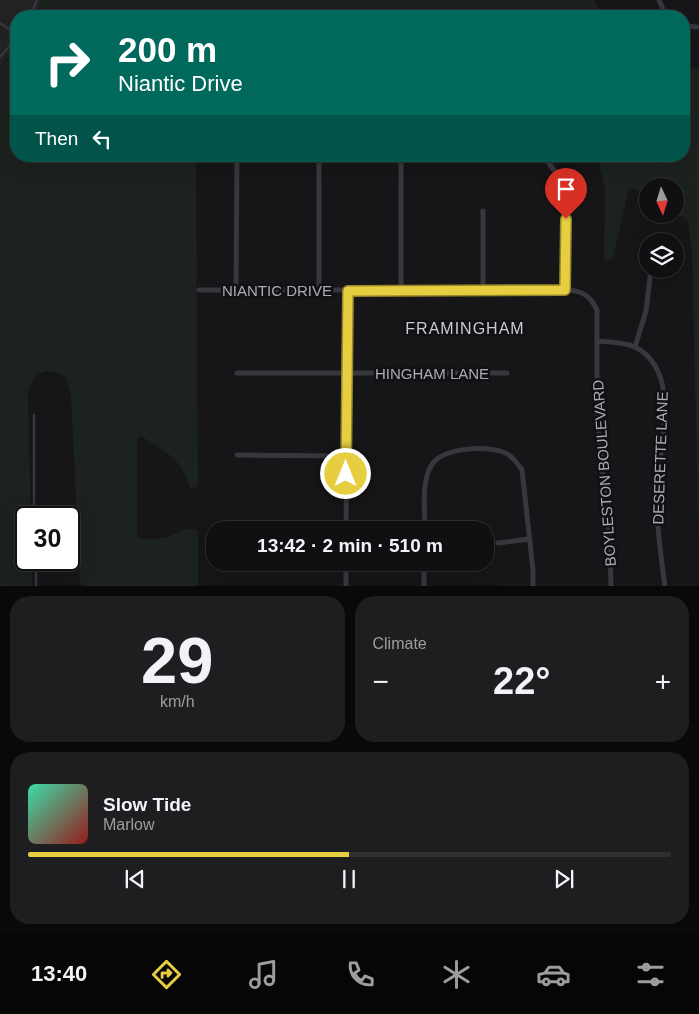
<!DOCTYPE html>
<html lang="en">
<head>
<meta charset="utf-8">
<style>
	:root { --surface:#101012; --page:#1e1e20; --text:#f1f3f6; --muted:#9c9d9f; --line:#303032; --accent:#e6ce40 }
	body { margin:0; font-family:Arial,sans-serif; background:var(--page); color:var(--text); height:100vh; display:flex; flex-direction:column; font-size:19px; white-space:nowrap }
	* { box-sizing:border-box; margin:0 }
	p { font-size:16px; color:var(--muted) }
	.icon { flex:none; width:28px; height:28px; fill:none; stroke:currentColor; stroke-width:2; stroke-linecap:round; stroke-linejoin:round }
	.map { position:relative; height:586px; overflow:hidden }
	.panel { display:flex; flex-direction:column; gap:10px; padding:10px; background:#09090a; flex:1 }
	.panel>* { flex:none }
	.banner { position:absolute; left:10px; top:10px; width:680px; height:152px; border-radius:20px; box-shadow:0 5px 20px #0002,0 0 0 1px var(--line); background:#00695c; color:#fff; overflow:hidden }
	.needle { width:32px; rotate:176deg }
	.controls { position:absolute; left:639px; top:178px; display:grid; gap:10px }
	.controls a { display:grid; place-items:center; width:45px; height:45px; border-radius:50%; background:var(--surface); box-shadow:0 5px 20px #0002,0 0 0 1px var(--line); font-size:25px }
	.speed { position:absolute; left:15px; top:506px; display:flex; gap:10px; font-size:25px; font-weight:700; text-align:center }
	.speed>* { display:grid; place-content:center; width:65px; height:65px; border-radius:50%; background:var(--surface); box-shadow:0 5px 20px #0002,0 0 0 1px var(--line); line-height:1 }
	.speed .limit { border:2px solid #111; border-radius:8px; background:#fff; color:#111 }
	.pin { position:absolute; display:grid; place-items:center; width:42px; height:42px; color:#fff; margin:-51px -21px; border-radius:50% 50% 50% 0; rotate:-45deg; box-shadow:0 0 5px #0007 }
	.pin .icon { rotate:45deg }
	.me { position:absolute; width:55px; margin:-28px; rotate:0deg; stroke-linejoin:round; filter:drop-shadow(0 0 4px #0008) }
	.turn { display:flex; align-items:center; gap:18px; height:105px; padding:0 25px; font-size:22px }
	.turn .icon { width:65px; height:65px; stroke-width:2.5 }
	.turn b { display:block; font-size:35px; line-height:42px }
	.then { display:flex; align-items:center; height:48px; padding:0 25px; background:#0003; gap:10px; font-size:19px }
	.big { font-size:38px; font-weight:700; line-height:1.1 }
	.panel .widget { flex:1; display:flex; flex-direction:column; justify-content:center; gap:8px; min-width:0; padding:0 18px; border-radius:20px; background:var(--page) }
	.panel .dial { align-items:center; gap:0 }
	.dial b { font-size:65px; line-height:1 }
	.song { display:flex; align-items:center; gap:15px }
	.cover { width:60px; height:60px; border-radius:8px; background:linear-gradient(135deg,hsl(160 70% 55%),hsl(0 70% 35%)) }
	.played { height:5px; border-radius:2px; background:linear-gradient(90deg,var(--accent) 50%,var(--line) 50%) }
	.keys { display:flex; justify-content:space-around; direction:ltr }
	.heat { display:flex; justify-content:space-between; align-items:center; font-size:28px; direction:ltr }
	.panel .tiles { flex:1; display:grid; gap:10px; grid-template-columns:1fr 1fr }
	.widget:last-child { grid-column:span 2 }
	.trip { position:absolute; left:206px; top:521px; width:288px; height:50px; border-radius:20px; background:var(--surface); box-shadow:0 5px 20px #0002,0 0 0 1px var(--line); font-weight:700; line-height:50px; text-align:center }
	.dock { display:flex; height:80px; justify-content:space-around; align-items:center; background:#060607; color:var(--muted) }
	.dock .icon { width:35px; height:35px }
	.dock .active { color:var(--accent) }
	.dock b { font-size:22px; color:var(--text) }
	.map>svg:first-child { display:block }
	.built { fill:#232225 }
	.green { fill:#1c221e }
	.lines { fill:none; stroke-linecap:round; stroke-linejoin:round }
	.lane { stroke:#37373d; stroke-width:2.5 }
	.street { stroke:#37373d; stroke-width:5 }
	.route-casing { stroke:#96862a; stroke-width:12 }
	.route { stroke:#e6ce40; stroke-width:9 }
	.labels { text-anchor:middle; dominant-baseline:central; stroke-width:5; stroke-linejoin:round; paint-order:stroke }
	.street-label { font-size:15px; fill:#a9abb7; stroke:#111113 }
	.neighbourhood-label { font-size:16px; letter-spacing:1px; fill:#cacad3; stroke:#111113 }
</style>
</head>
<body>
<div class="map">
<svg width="699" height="587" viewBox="0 0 699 587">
	<rect width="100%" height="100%" fill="#161618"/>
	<polygon class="built" points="0,0 41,0 36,16 16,16 16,49 0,66"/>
	<g class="green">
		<polygon points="41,0 594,0 603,16 36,16"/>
		<path d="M16,49V156H196L198,485L194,489L190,488C182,458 165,452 141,436L137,439V534L138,538C146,539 154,540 163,538C180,535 177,527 198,530V586H82L80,581L71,395L65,376C45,366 34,372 28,392L31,517L26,518V560H32V586H0V66Z"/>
		<path d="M684,68L699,69V554L692,254L688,221L682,216L657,218L651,215L675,214V186H648L647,205C644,196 640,188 629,189L613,258L605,262L604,256L605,189L597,156H684Z"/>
	</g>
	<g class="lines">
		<g class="lane">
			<polyline points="30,16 37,0"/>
			<polyline points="0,23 16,34"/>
			<polyline points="0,57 16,39"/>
			<polyline points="34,415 34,518"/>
			<polyline points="36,560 36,587"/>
		</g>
		<g class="street">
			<polyline points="659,0 666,16"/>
			<polyline points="684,26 697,27"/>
			<polyline points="319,156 319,290"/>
			<polyline points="544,156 558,176 565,203 565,290"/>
			<polyline points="483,211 483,290"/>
			<path d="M199,290H565C581,290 590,295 597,310V415L610,547L611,587"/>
			<polyline points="236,290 237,156"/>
			<polyline points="401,291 401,156"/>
			<path d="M597,341C609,342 624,342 635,347C684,372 658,449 657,492C656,524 661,555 665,587"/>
			<polyline points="635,347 646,311 651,269"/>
			<polyline points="237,373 507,373"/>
			<polyline points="237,455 346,456"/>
			<polyline points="346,530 348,291"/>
			<path d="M425,530C425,510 421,484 431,466C441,447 485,446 503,452C512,455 517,463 522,470L533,570V587"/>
			<polyline points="498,543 530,539"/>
			<polyline points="424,562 424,587"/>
			<polyline points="346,587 346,562"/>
		</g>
	</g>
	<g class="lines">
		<g class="route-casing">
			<polyline id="route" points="346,474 348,291 565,290 566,219"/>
		</g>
		<use href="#route" class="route"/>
	</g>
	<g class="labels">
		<g class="street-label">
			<text x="277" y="290">NIANTIC DRIVE</text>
			<text x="432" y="373">HINGHAM LANE</text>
			<text transform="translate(660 458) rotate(-88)">DESERETTE LANE</text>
			<text transform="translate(604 473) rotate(-94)">BOYLESTON BOULEVARD</text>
		</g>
		<g class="neighbourhood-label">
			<text x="465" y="328">FRAMINGHAM</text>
		</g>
	</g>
</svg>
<div class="controls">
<a><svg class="needle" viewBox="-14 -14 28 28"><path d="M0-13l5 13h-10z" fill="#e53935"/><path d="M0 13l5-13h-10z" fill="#9c9d9f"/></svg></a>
<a><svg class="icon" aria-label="layers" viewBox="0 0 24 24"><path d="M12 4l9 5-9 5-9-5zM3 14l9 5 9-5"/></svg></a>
</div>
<div class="speed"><div class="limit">30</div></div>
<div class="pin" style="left:566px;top:219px;background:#d93025"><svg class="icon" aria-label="arrive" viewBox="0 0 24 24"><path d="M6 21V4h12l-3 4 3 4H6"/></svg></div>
<svg class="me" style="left:346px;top:474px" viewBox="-20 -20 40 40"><circle r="17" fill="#e6ce40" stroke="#fff" stroke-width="3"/><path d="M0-11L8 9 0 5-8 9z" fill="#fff"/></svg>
<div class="trip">13:42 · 2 min · 510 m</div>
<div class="banner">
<div class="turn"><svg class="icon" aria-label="right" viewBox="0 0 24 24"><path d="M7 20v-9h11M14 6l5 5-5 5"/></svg><div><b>200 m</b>Niantic Drive</div></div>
<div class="then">Then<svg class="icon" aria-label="left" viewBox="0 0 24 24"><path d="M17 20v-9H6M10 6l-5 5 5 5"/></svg></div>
</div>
</div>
<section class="panel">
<div class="tiles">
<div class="widget dial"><b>29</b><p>km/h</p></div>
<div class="widget"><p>Climate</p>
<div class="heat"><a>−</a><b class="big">22°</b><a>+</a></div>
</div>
<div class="widget">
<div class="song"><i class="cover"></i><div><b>Slow Tide</b><p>Marlow</p></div></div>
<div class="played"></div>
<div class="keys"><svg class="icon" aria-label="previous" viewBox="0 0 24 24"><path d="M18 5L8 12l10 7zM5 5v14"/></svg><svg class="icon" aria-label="pause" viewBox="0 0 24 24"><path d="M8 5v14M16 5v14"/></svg><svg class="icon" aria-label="next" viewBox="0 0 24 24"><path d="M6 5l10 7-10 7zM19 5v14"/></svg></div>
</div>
</div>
</section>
<nav class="dock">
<b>13:40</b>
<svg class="icon active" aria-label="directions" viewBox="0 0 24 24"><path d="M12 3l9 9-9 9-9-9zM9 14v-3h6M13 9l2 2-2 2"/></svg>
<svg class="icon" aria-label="music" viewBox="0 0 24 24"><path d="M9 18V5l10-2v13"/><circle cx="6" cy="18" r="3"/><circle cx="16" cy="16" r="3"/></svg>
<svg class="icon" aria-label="phone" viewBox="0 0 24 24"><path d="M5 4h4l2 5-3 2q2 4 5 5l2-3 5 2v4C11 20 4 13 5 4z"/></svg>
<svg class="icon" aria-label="climate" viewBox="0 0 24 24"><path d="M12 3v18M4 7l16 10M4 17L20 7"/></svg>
<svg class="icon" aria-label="car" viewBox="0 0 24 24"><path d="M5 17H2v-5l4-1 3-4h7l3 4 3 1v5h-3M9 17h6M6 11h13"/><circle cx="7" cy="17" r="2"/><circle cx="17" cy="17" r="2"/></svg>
<svg class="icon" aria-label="filters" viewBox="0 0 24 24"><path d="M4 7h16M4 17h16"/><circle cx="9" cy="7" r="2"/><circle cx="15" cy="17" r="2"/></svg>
</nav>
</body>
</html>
